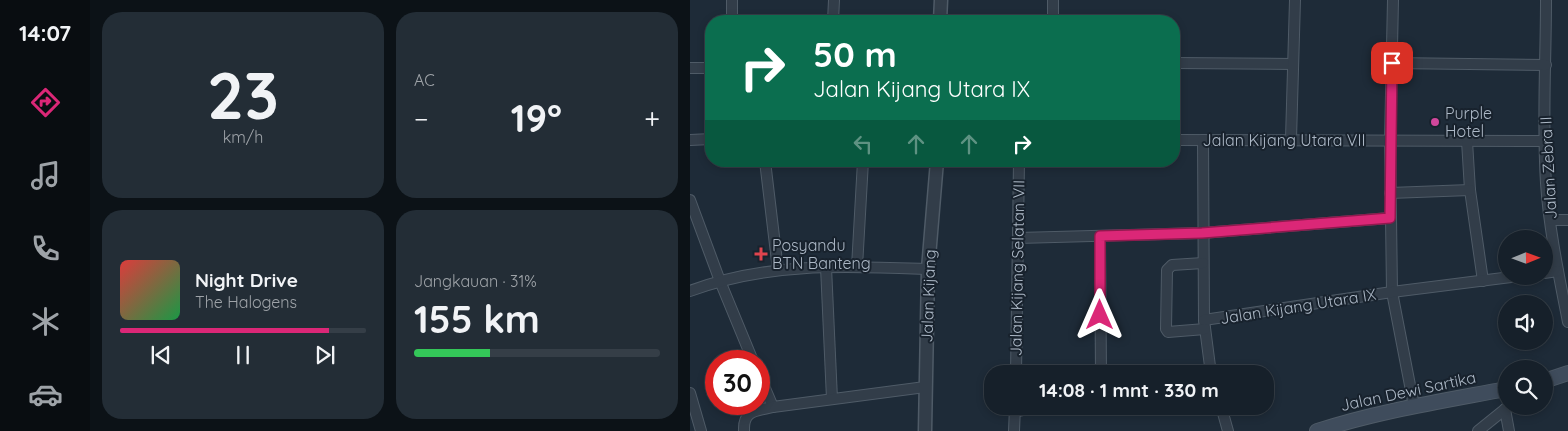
<!DOCTYPE html>
<html lang="id">
<head>
<meta charset="utf-8">
<style>
	:root { --surface:#16202a; --page:#232d36; --text:#f1f3f6; --muted:#9ea3a8; --line:#353e47; --accent:#db2777 }
	body { margin:0; font-family:Quicksand,sans-serif; background:var(--page); color:var(--text); height:100vh; display:flex; flex-direction:column; font-size:19px; white-space:nowrap }
	* { box-sizing:border-box; margin:0 }
	p { font-size:16px; color:var(--muted) }
	.icon { flex:none; width:28px; height:28px; fill:none; stroke:currentColor; stroke-width:2; stroke-linecap:round; stroke-linejoin:round }
	.map { position:relative; flex:1; overflow:hidden }
	.drawer { display:flex; flex-direction:column; gap:12px; padding:12px; background:#0c1217; width:600px }
	.drawer>* { flex:none }
	.top-card { position:absolute; left:15px; top:15px; width:475px; height:152px; border-radius:20px; box-shadow:0 2px 8px #0003,0 0 0 1px var(--line); background:#0b6e4f; color:#fff; overflow:hidden }
	.needle { width:32px; rotate:89deg }
	.tools { position:absolute; left:808px; top:230px; display:grid; gap:10px }
	.tools a { display:grid; place-items:center; width:55px; height:55px; border-radius:50%; background:var(--surface); box-shadow:0 2px 8px #0003,0 0 0 1px var(--line); font-size:25px }
	.speed { position:absolute; left:15px; top:350px; display:flex; gap:10px; font-size:25px; font-weight:700; text-align:center }
	.speed>* { display:grid; place-content:center; width:65px; height:65px; border-radius:50%; background:var(--surface); box-shadow:0 2px 8px #0003,0 0 0 1px var(--line); line-height:1 }
	.speed .limit { border:8px solid #d22; background:#fff; color:#111 }
	.pin { position:absolute; display:grid; place-items:center; width:42px; height:42px; color:#fff; margin:-21px; border-radius:10px; box-shadow:0 2px 8px #0006 }
	.me { position:absolute; width:55px; margin:-28px; rotate:0deg; stroke-linejoin:round; filter:drop-shadow(0 0 4px #0008) }
	.turn { display:flex; align-items:center; gap:18px; height:105px; padding:0 25px; font-size:22px }
	.turn .icon { width:65px; height:65px; stroke-width:2.5 }
	.turn b { display:block; font-size:35px; line-height:42px }
	.lanes { display:flex; align-items:center; height:48px; padding:0 25px; background:#0003; justify-content:center; gap:25px; direction:ltr }
	.lanes .off { opacity:.35 }
	.big { font-size:38px; font-weight:700; line-height:1.1 }
	.drawer .tile { flex:1; display:flex; flex-direction:column; justify-content:center; gap:8px; min-width:0; padding:0 18px; border-radius:20px; background:var(--page) }
	.drawer .dial { align-items:center; gap:0 }
	.dial b { font-size:65px; line-height:1 }
	.song { display:flex; align-items:center; gap:15px }
	.cover { width:60px; height:60px; border-radius:8px; background:linear-gradient(135deg,hsl(0 70% 55%),hsl(140 70% 35%)) }
	.played { height:5px; border-radius:2px; background:linear-gradient(90deg,var(--accent) 85%,var(--line) 85%) }
	.keys { display:flex; justify-content:space-around; direction:ltr }
	.heat { display:flex; justify-content:space-between; align-items:center; font-size:28px; direction:ltr }
	.charge { height:8px; border-radius:4px; background:linear-gradient(90deg,#34c759 31%,var(--line) 0) }
	.drawer .tiles { flex:1; display:grid; gap:12px; grid-template-columns:repeat(2,1fr) }
	.trip { position:absolute; left:294px; top:365px; width:290px; height:50px; border-radius:20px; background:var(--surface); box-shadow:0 2px 8px #0003,0 0 0 1px var(--line); font-weight:700; line-height:50px; text-align:center }
	main { display:flex; flex:1; min-height:0 }
	.menu { display:flex; flex-direction:column; width:90px; justify-content:space-around; align-items:center; background:#090d11; color:var(--muted) }
	.menu .icon { width:35px; height:35px }
	.menu .current { color:var(--accent) }
	.menu b { font-size:22px; color:var(--text) }
	.map>svg:first-child { display:block }
	.lines { fill:none; stroke-linecap:round; stroke-linejoin:round }
	.minor-casing { stroke:#4f5b67; stroke-width:12 }
	.tertiary-casing { stroke:#4f5b67; stroke-width:15 }
	.secondary-casing { stroke:#4f5b67; stroke-width:16 }
	.minor { stroke:#323d49; stroke-width:10 }
	.tertiary { stroke:#323d49; stroke-width:12 }
	.secondary { stroke:#3f4c5c; stroke-width:14 }
	.route-casing { stroke:#8e194d; stroke-width:12 }
	.route { stroke:#db2777; stroke-width:9 }
	.hotel-dot { fill:#d1479c; stroke:#18222d; stroke-width:2 }
	.health-dot { fill:#e0444e; stroke:#18222d; stroke-width:2 }
	.labels { text-anchor:middle; dominant-baseline:central; stroke-width:4; stroke-linejoin:round; paint-order:stroke }
	.poi-label { font-size:16px; fill:#acb8c6; stroke:#18222d; text-anchor:start }
	.street-label { font-size:16px; fill:#acb8c6; stroke:#18222d }
</style>
</head>
<body>
<main>
<nav class="menu">
<b>14:07</b>
<svg class="icon current" aria-label="directions" viewBox="0 0 24 24"><path d="M12 3l9 9-9 9-9-9zM9 14v-3h6M13 9l2 2-2 2"/></svg>
<svg class="icon" aria-label="music" viewBox="0 0 24 24"><path d="M9 18V5l10-2v13"/><circle cx="6" cy="18" r="3"/><circle cx="16" cy="16" r="3"/></svg>
<svg class="icon" aria-label="phone" viewBox="0 0 24 24"><path d="M5 4h4l2 5-3 2q2 4 5 5l2-3 5 2v4C11 20 4 13 5 4z"/></svg>
<svg class="icon" aria-label="climate" viewBox="0 0 24 24"><path d="M12 3v18M4 7l16 10M4 17L20 7"/></svg>
<svg class="icon" aria-label="car" viewBox="0 0 24 24"><path d="M5 17H2v-5l4-1 3-4h7l3 4 3 1v5h-3M9 17h6M6 11h13"/><circle cx="7" cy="17" r="2"/><circle cx="17" cy="17" r="2"/></svg>
</nav>
<section class="drawer">
<div class="tiles">
<div class="tile dial"><b>23</b><p>km/h</p></div>
<div class="tile"><p>AC</p>
<div class="heat"><a>−</a><b class="big">19°</b><a>+</a></div>
</div>
<div class="tile">
<div class="song"><i class="cover"></i><div><b>Night Drive</b><p>The Halogens</p></div></div>
<div class="played"></div>
<div class="keys"><svg class="icon" aria-label="previous" viewBox="0 0 24 24"><path d="M18 5L8 12l10 7zM5 5v14"/></svg><svg class="icon" aria-label="pause" viewBox="0 0 24 24"><path d="M8 5v14M16 5v14"/></svg><svg class="icon" aria-label="next" viewBox="0 0 24 24"><path d="M6 5l10 7-10 7zM19 5v14"/></svg></div>
</div>
<div class="tile"><p>Jangkauan · 31%</p><b class="big">155 km</b><div class="charge"></div></div>
</div>
</section>
<div class="map">
<svg width="878" height="431" viewBox="0 0 878 431">
	<rect width="100%" height="100%" fill="#1e2b38"/>
	<g class="lines">
		<g class="minor-casing">
			<g id="minor">
				<polyline points="703,0 700,140 702,292 724,406"/>
				<path d="M856,0C856,61 852,122 856,183C859,229 869,276 878,322"/>
				<polyline points="42,21 42,0"/>
				<polyline points="143,21 144,0"/>
				<polyline points="363,21 363,0"/>
				<polyline points="484,63 603,64"/>
				<polyline points="702,63 856,65"/>
				<polyline points="0,68 21,68"/>
				<polyline points="601,139 605,0"/>
				<polyline points="0,140 21,139"/>
				<polyline points="484,140 854,141"/>
				<polyline points="513,140 514,320 521,374"/>
				<polyline points="777,141 780,190 793,281"/>
				<polyline points="75,161 88,270"/>
				<polyline points="700,193 780,190"/>
				<polyline points="0,200 30,281 63,361"/>
				<polyline points="861,220 878,220"/>
				<polyline points="410,236 411,374"/>
				<polyline points="328,238 512,233 700,218"/>
				<polyline points="513,263 482,265 477,270 476,329 478,332 515,329"/>
				<polyline points="136,267 142,399"/>
				<polyline points="167,267 173,161"/>
				<polyline points="854,273 868,271"/>
				<path d="M0,291C78,262 156,266 238,269"/>
				<polyline points="514,320 702,292 829,276"/>
				<polyline points="69,374 83,407"/>
				<polyline points="326,374 329,161"/>
				<polyline points="497,374 520,369"/>
				<polyline points="0,393 11,431"/>
				<polyline points="531,406 538,431"/>
				<polyline points="815,409 819,431"/>
				<polyline points="325,412 350,406"/>
				<path d="M54,431C53,410 66,411 83,407L235,387"/>
				<polyline points="324,431 325,407"/>
				<polyline points="788,431 819,406"/>
			</g>
		</g>
		<g class="tertiary-casing">
			<g id="tertiary">
				<polyline points="250,21 251,0"/>
				<polyline points="235,431 238,269 247,161"/>
			</g>
		</g>
		<g class="secondary-casing">
			<g id="secondary">
				<polyline points="854,381 878,373"/>
				<path d="M627,431C689,411 753,401 816,389"/>
			</g>
		</g>
		<use href="#minor" class="minor"/>
		<use href="#tertiary" class="tertiary"/>
		<use href="#secondary" class="secondary"/>
	</g>
	<g class="lines">
		<g class="route-casing">
			<polyline id="route" points="410,315 410,236 512,233 700,218 702,63"/>
		</g>
		<use href="#route" class="route"/>
	</g>
	<circle class="hotel-dot" cx="745" cy="122" r="5"/>
	<path class="health-dot" d="M68.5 246.5h5v5h5v5h-5v5h-5v-5h-5v-5h5z"/>
	<g class="labels">
		<g class="poi-label">
			<text x="755" y="113">Purple<tspan x="755" dy="18">Hotel</tspan></text>
			<text x="82" y="245">Posyandu<tspan x="82" dy="18">BTN Banteng</tspan></text>
		</g>
		<g class="street-label">
			<text x="594" y="140">Jalan Kijang Utara VII</text>
			<text transform="translate(858 168) rotate(-93)">Jalan Zebra II</text>
			<text transform="translate(327 268) rotate(-89)">Jalan Kijang Selatan VII</text>
			<text transform="translate(238 296) rotate(-88)">Jalan Kijang</text>
			<text transform="translate(608 306) rotate(-9)">Jalan Kijang Utara IX</text>
			<text transform="translate(718 391) rotate(-12)">Jalan Dewi Sartika</text>
		</g>
	</g>
</svg>
<div class="tools">
<a><svg class="needle" viewBox="-14 -14 28 28"><path d="M0-13l5 13h-10z" fill="#e53935"/><path d="M0 13l5-13h-10z" fill="#9ea3a8"/></svg></a>
<a><svg class="icon" aria-label="sound" viewBox="0 0 24 24"><path d="M4 9h4l5-4v14l-5-4H4zM17 9q2 3 0 6"/></svg></a>
<a><svg class="icon" aria-label="search" viewBox="0 0 24 24"><circle cx="10" cy="10" r="6"/><path d="M15 15l6 6"/></svg></a>
</div>
<div class="speed"><div class="limit">30</div></div>
<div class="pin" style="left:702px;top:63px;background:#d93025"><svg class="icon" aria-label="arrive" viewBox="0 0 24 24"><path d="M6 21V4h12l-3 4 3 4H6"/></svg></div>
<svg class="me" style="left:410px;top:315px" viewBox="-20 -20 40 40"><path d="M0-17L14 15 0 8-14 15z" fill="#db2777" stroke="#fff" stroke-width="4"/></svg>
<div class="trip">14:08 · 1 mnt · 330 m</div>
<div class="top-card">
<div class="turn"><svg class="icon" aria-label="right" viewBox="0 0 24 24"><path d="M7 20v-9h11M14 6l5 5-5 5"/></svg><div><b>50 m</b>Jalan Kijang Utara IX</div></div>
<div class="lanes"><svg class="icon off" aria-label="left" viewBox="0 0 24 24"><path d="M17 20v-9H6M10 6l-5 5 5 5"/></svg><svg class="icon off" aria-label="ahead" viewBox="0 0 24 24"><path d="M12 20V5M6 11l6-6 6 6"/></svg><svg class="icon off" aria-label="ahead" viewBox="0 0 24 24"><path d="M12 20V5M6 11l6-6 6 6"/></svg><svg class="icon" aria-label="right" viewBox="0 0 24 24"><path d="M7 20v-9h11M14 6l5 5-5 5"/></svg></div>
</div>
</div>
</main>
</body>
</html>
